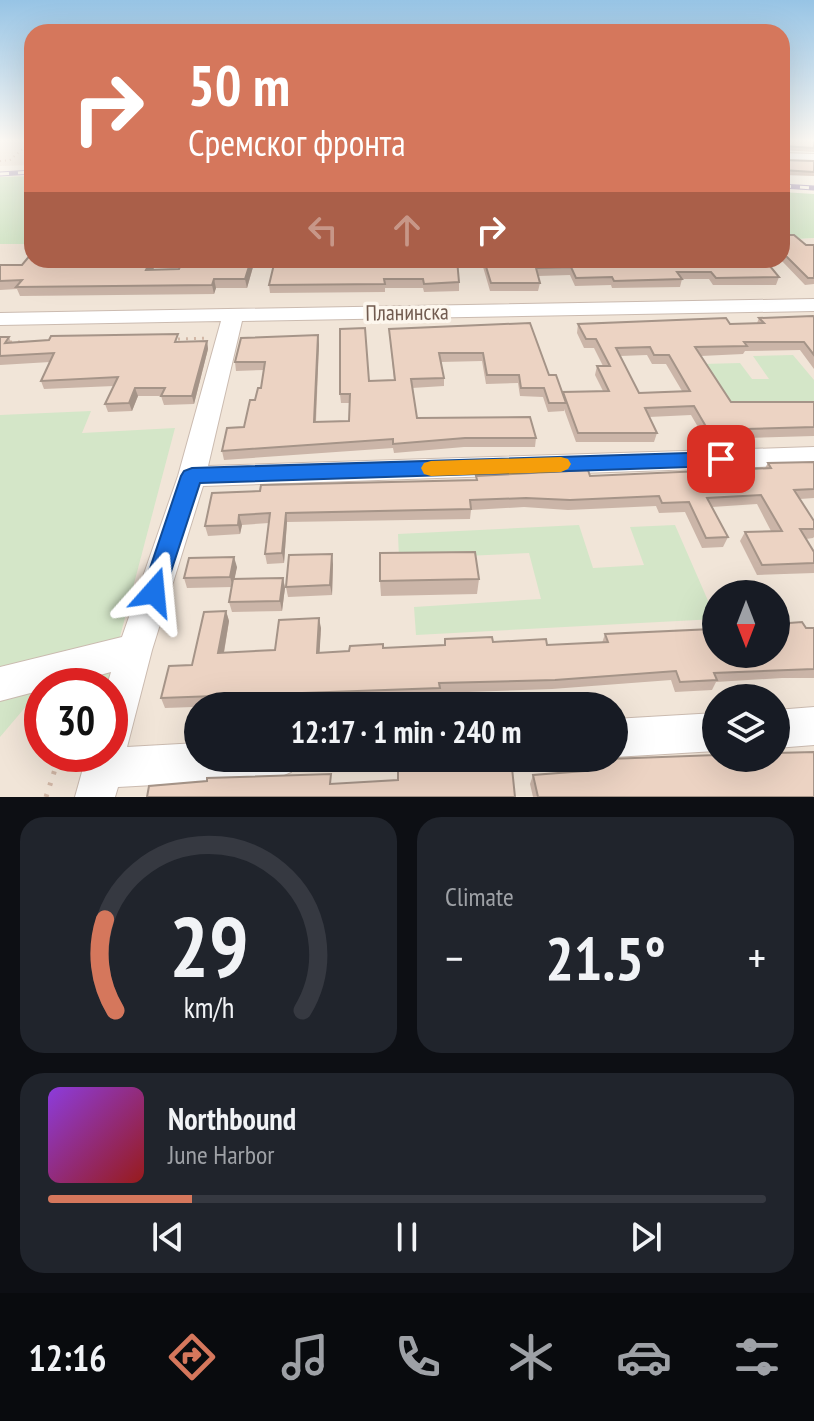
<!DOCTYPE html>
<html lang="en">
<head>
<meta charset="utf-8">
<style>
	:root { --surface:#171b24; --page:#20242c; --text:#f1f3f6; --muted:#9ea1a6; --line:#363941; --accent:#d5775c }
	body { margin:0; font-family:"PT Sans Narrow",sans-serif; background:var(--page); color:var(--text); height:100vh; display:flex; flex-direction:column; font-size:30px; white-space:nowrap }
	* { box-sizing:border-box; margin:0 }
	p { font-size:26px; color:var(--muted) }
	.icon { flex:none; width:44px; height:44px; fill:none; stroke:currentColor; stroke-width:2; stroke-linecap:round; stroke-linejoin:round }
	.map { position:relative; height:797px; overflow:hidden }
	.panel { display:flex; flex-direction:column; gap:20px; padding:20px; background:#0d0f14; flex:1 }
	.panel>* { flex:none }
	.guide { position:absolute; left:24px; top:24px; width:766px; height:244px; border-radius:24px; box-shadow:0 8px 32px #0002; background:#d5775c; color:#fff; overflow:hidden }
	.needle { width:52px; rotate:180deg }
	.fabs { position:absolute; left:702px; top:580px; display:grid; gap:16px }
	.fabs a { display:grid; place-items:center; width:88px; height:88px; border-radius:50%; background:var(--surface); box-shadow:0 8px 32px #0002; font-size:40px }
	.speed { position:absolute; left:24px; top:668px; display:flex; gap:16px; font-size:40px; font-weight:700; text-align:center }
	.speed>* { display:grid; place-content:center; width:104px; height:104px; border-radius:50%; background:var(--surface); box-shadow:0 8px 32px #0002; line-height:1 }
	.speed .limit { border:12px solid #d22; background:#fff; color:#111 }
	.pin { position:absolute; display:grid; place-items:center; width:68px; height:68px; color:#fff; margin:-34px; border-radius:16px; box-shadow:0 4px 12px #0006 }
	.me { position:absolute; width:88px; margin:-44px; rotate:18deg; stroke-linejoin:round; filter:drop-shadow(0 0 6px #0008) }
	.turn { display:flex; align-items:center; gap:28px; height:168px; padding:0 32px; font-size:36px }
	.turn .icon { width:104px; height:104px; stroke-width:2.5 }
	.turn b { display:block; font-size:56px; line-height:68px }
	.lanes { display:flex; align-items:center; height:76px; padding:0 32px; background:#0003; justify-content:center; gap:40px; direction:ltr }
	.lanes .off { opacity:.35 }
	.big { font-size:60px; font-weight:700; line-height:1.1 }
	.panel .card { flex:1; display:flex; flex-direction:column; justify-content:center; gap:12px; min-width:0; padding:0 28px; border-radius:24px; background:var(--page) }
	.panel .dial { align-items:center; gap:0 }
	.dial svg { height:208px; overflow:visible; fill:none; stroke:var(--line); stroke-width:7; stroke-linecap:round; text-anchor:middle }
	.dial text { fill:var(--text); stroke:none }
	.song { display:flex; align-items:center; gap:24px }
	.cover { width:96px; height:96px; border-radius:12px; background:linear-gradient(135deg,hsl(270 70% 55%),hsl(0 70% 35%)) }
	.played { height:8px; border-radius:4px; background:linear-gradient(90deg,var(--accent) 20%,var(--line) 20%) }
	.keys { display:flex; justify-content:space-around; direction:ltr }
	.heat { display:flex; justify-content:space-between; align-items:center; font-size:44px; direction:ltr }
	.panel .tiles { flex:1; display:grid; gap:20px; grid-template-columns:1fr 1fr }
	.card:last-child { grid-column:span 2 }
	.trip { position:absolute; left:184px; top:692px; width:444px; height:80px; border-radius:40px; background:var(--surface); box-shadow:0 8px 32px #0002; font-weight:700; line-height:80px; text-align:center }
	.dock { display:flex; height:128px; justify-content:space-around; align-items:center; background:#090b0e; color:var(--muted) }
	.dock .icon { width:56px; height:56px }
	.dock .active { color:var(--accent) }
	.dock b { font-size:36px; color:var(--text) }
	.map>svg:first-child { display:block }
	.residential { fill:#f1e5d8; fill-rule:evenodd }
	.green { fill:#d4e6c8 }
	.lines { fill:none; stroke-linecap:round; stroke-linejoin:round }
	.minor-casing { stroke:#cbbbb0; stroke-width:2 }
	.path-far2 { stroke:#d1b7a6; stroke-width:2; stroke-dasharray:1 4; stroke-linecap:butt }
	.path-far1 { stroke:#d1b7a6; stroke-width:3; stroke-dasharray:2 6; stroke-linecap:butt }
	.path { stroke:#d1b7a6; stroke-width:5; stroke-dasharray:3 9; stroke-linecap:butt }
	.minor { fill:#fff; fill-rule:evenodd }
	.rail-casing { stroke:#b6a8c3; stroke-width:5 }
	.rail { stroke:#fdf7ee; stroke-width:3; stroke-dasharray:9; stroke-linecap:butt }
	.wall { fill:#cbb5a8; fill-rule:evenodd }
	.shaded-wall { fill:#a59488 }
	.building { fill:#ecd3c3; stroke:#a59488; stroke-width:2; fill-rule:evenodd }
	.route { fill:#1a73e8; stroke:#114b97; stroke-width:2 }
	.slow { fill:#f59e0b }
	.labels { text-anchor:middle; dominant-baseline:central; stroke-width:7; stroke-linejoin:round; paint-order:stroke }
	.street-label { font-size:22px; fill:#715b4f; stroke:#fdf7ee }
</style>
</head>
<body>
<div class="map">
<svg width="814" height="797" viewBox="0 0 814 797">
	<rect width="100%" height="100%" fill="#faf3e8"/>
	<g class="residential">
		<polygon points="0,139 32,139 32,165 0,166"/>
		<path d="M814,238V797H0V244H32V260H782V240ZM716,594H776V654H716ZM42,686H110V754H42ZM716,698H776V758H716ZM198,706H614V758H198Z"/>
	</g>
	<g class="green">
		<polygon points="32,176 32,244 0,244 0,177"/>
		<polygon points="782,192 814,194 814,238 782,240"/>
		<polygon points="793,355 814,380 814,403 729,406 702,364 740,363 752,379 769,379 753,356"/>
		<polygon points="91,411 82,433 175,428 107,686 42,686 42,702 28,704 0,737 0,415"/>
		<polygon points="579,525 593,568 644,565 630,527 675,525 716,619 416,635 414,607 541,599 529,553 399,559 398,534"/>
	</g>
	<g class="lines">
		<g class="minor-casing">
			<g id="minor">
				<polygon points="782,153 814,154 814,162 782,161"/>
				<polygon points="814,299 814,311 242,321 208,466 814,447 814,465 203,486 152,650 127,747 198,743 198,758 297,758 291,772 277,778 118,787 115,797 75,797 87,754 110,754 110,686 107,686 111,672 59,686 42,686 42,690 0,701 0,667 122,637 178,476 221,321 0,325 0,313"/>
				<polygon points="814,707 814,745 776,748 776,710"/>
				<polygon points="716,713 716,751 614,757 614,719"/>
			</g>
		</g>
		<polyline class="path-far2" points="0,161 10,160 32,141"/>
		<g class="path-far1">
			<polyline points="178,339 210,338"/>
			<polyline points="10,342 26,342"/>
		</g>
		<polyline class="path" points="46,797 60,754"/>
		<use href="#minor" class="minor"/>
		<g class="rail-casing">
			<g id="rail">
				<polyline points="0,174 32,172"/>
				<polyline points="782,186 814,188"/>
			</g>
		</g>
		<use href="#rail" class="rail"/>
	</g>
	<g class="wall">
		<polygon points="782,139 814,139 814,152 782,150"/>
		<polygon points="782,158 783,160 814,161 814,176 782,175"/>
		<polygon points="782,235 806,245 814,245 814,284 805,285 781,260"/>
		<polygon points="32,260 158,260 153,270 179,269 255,260 247,288 216,288 214,294 20,296 17,289 0,290 0,265 22,265"/>
		<polygon points="275,260 459,282 459,291 424,292 423,288 385,288 385,292 270,293 269,285"/>
		<polygon points="481,260 606,260 609,265 638,265 636,260 765,260 779,277 776,285 713,285 709,279 682,279 680,287 612,288 611,285 575,286 570,275 538,276 540,283 538,291 490,291"/>
		<path d="M814,317V369L800,350L745,351L743,354L701,356L731,402H814V436L705,439L691,415L649,417L657,433L654,442H576L564,409V411L548,412L543,397L520,396L518,383L486,384L482,361L441,362L444,378V386L412,388L417,418L536,438L535,447H464L394,453L393,448L224,460L222,451L244,427L261,388L264,370L236,371L235,362L318,335L319,344L316,422L349,421L350,403H341L340,394L369,381L394,380L389,329L530,323L549,375L563,394V392L603,391L595,375L597,366H603L594,348H584L577,333L578,324L757,323L759,318ZM647,355L652,364H666L682,391L639,393L620,356Z"/>
		<polygon points="0,337 9,337 11,343 207,341 208,349 194,404 164,405 161,396 138,396 132,411 108,412 105,404 114,386 44,389 41,381 50,362 0,365"/>
		<polygon points="814,462 814,498 800,499 814,521 814,537 813,538 806,539 814,552 814,573 757,575 740,541 745,532 771,531 757,504 712,507 728,537 723,547 702,548 685,512 659,513 656,506 568,510 524,507 471,510 470,519 287,522 284,563 267,564 265,554 269,523 242,525 240,534 208,536 205,526 212,493 476,480 476,476 590,476 765,468 768,463"/>
		<polygon points="333,564 332,595 288,597 286,587"/>
		<polygon points="237,567 234,579 283,578 285,588 282,611 232,612 229,602 232,587 187,588 184,578"/>
		<polygon points="479,579 477,594 381,596 380,581"/>
		<polygon points="226,611 229,621 224,653 275,650 321,628 319,653 444,645 445,639 547,645 602,643 605,634 707,629 710,624 814,628 814,678 782,678 716,682 712,690 675,692 671,680 552,689 440,693 439,698 165,708 161,698 192,665"/>
		<polygon points="581,760 814,797 533,797 530,784 533,775 578,771"/>
	</g>
	<g class="shaded-wall">
		<polygon points="151,260 158,260 148,279 146,270"/>
		<polygon points="251,260 255,260 247,288 245,279"/>
		<polygon points="214,279 216,288 214,294 212,285"/>
		<polygon points="318,335 319,344 315,431 314,422"/>
		<polygon points="207,341 208,349 194,404 192,396"/>
		<polygon points="135,388 138,396 132,411 129,403"/>
		<polygon points="286,513 287,522 284,563 282,553"/>
		<polygon points="239,515 242,525 240,534 238,525"/>
		<polygon points="332,554 333,564 332,595 330,585"/>
		<polygon points="234,557 237,567 233,587 230,577"/>
		<polygon points="283,578 285,588 282,611 280,601"/>
		<polygon points="226,611 229,621 222,663 218,653"/>
		<polygon points="319,618 321,628 319,663 317,653"/>
	</g>
	<g class="building">
		<polygon points="782,139 814,139 814,148 784,146 782,151"/>
		<polygon points="782,158 783,160 814,161 814,172 782,170"/>
		<polygon points="782,235 794,235 806,245 814,245 814,278 808,278 782,252"/>
		<polygon points="31,254 32,260 151,260 146,270 179,269 183,260 251,260 245,279 214,279 212,285 16,287 22,280 0,281 0,265 22,265"/>
		<polygon points="275,260 457,260 459,282 424,284 423,279 384,279 385,284 269,285"/>
		<polygon points="484,260 606,260 609,265 645,265 642,260 765,260 779,277 716,278 711,272 677,272 682,279 614,281 612,277 576,278 571,267 536,268 540,283 491,283"/>
		<path d="M813,316L814,317V355L804,342H744L747,346L695,347L731,402H814V427L708,430L694,406L645,408L657,433H578L563,392L609,391L597,366H610L596,339H586L578,324L726,318L730,324L764,323L759,318ZM650,347L654,355H669L690,391L639,393L616,348Z"/>
		<polygon points="530,323 549,375 556,375 566,403 549,403 544,388 521,388 519,375 487,375 483,353 439,353 444,378 411,379 417,418 530,417 536,438 465,438 393,444 393,439 222,451 227,428 244,427 250,400 255,400 258,388 261,388 265,362 235,362 241,338 318,335 314,422 349,421 350,394 340,394 340,329 365,328 369,381 395,380 389,329"/>
		<polygon points="178,334 175,342 207,341 192,396 161,396 165,388 135,388 129,403 105,404 118,377 41,381 54,353 0,356 0,337 9,337 5,343 49,340 51,336"/>
		<polygon points="814,462 814,489 794,490 814,521 814,529 800,529 814,552 814,563 762,565 745,532 782,531 761,495 707,498 728,537 706,538 689,502 662,503 659,496 570,500 526,498 470,500 471,509 286,513 282,553 265,554 270,513 239,515 238,525 205,526 212,493 260,491 261,485 477,480 476,476 588,470 590,476 771,468 768,463"/>
		<polygon points="475,552 479,579 380,581 380,553"/>
		<polygon points="332,554 330,585 286,587 289,555"/>
		<polygon points="234,557 230,577 184,578 189,558"/>
		<polygon points="283,578 280,601 229,602 233,579"/>
		<polygon points="226,611 218,653 275,650 279,620 319,618 317,653 349,651 350,646 383,644 383,648 445,645 445,639 492,637 493,642 546,639 547,645 608,642 605,634 712,629 710,624 716,624 716,654 776,654 776,624 802,622 806,628 814,628 814,669 714,673 717,680 680,682 676,671 555,680 439,683 440,688 161,698 169,666 192,665 204,612"/>
		<polygon points="814,752 814,797 538,797 533,775 584,771 581,760 716,755 716,758 776,758 776,753"/>
		<polygon points="512,768 515,797 147,797 149,786 207,781 207,778 331,774 330,784 398,780 398,770"/>
	</g>
	<linearGradient id="sky" x2="0" y2="1"><stop stop-color="#97c4e5"/><stop offset="0.56" stop-color="#fdfaf5"/><stop offset="1" stop-color="#fdfaf5" stop-opacity="0"/></linearGradient>
	<rect width="814" height="250" fill="url(#sky)"/>
	<polygon class="route" points="721,452 728,454 731,459 728,464 721,466 200,483 162,599 154,603 145,599 142,592 181,476 184,471 192,468"/>
	<polygon class="slow" points="561,457 568,459 571,464 568,469 561,472 431,476 424,474 421,468 424,463 431,461"/>
	<g class="labels">
		<g class="street-label">
			<text transform="translate(407 312) rotate(-1)">Планинска</text>
		</g>
	</g>
</svg>
<div class="fabs">
<a><svg class="needle" viewBox="-14 -14 28 28"><path d="M0-13l5 13h-10z" fill="#e53935"/><path d="M0 13l5-13h-10z" fill="#9ea1a6"/></svg></a>
<a><svg class="icon" aria-label="layers" viewBox="0 0 24 24"><path d="M12 4l9 5-9 5-9-5zM3 14l9 5 9-5"/></svg></a>
</div>
<div class="speed"><div class="limit">30</div></div>
<div class="pin" style="left:721px;top:459px;background:#d93025"><svg class="icon" aria-label="arrive" viewBox="0 0 24 24"><path d="M6 21V4h12l-3 4 3 4H6"/></svg></div>
<svg class="me" style="left:154px;top:592px" viewBox="-20 -20 40 40"><path d="M0-17L14 15 0 8-14 15z" fill="#1a73e8" stroke="#fff" stroke-width="4"/></svg>
<div class="trip">12:17 · 1 min · 240 m</div>
<div class="guide">
<div class="turn"><svg class="icon" aria-label="right" viewBox="0 0 24 24"><path d="M7 20v-9h11M14 6l5 5-5 5"/></svg><div><b>50 m</b>Сремског фронта</div></div>
<div class="lanes"><svg class="icon off" aria-label="left" viewBox="0 0 24 24"><path d="M17 20v-9H6M10 6l-5 5 5 5"/></svg><svg class="icon off" aria-label="ahead" viewBox="0 0 24 24"><path d="M12 20V5M6 11l6-6 6 6"/></svg><svg class="icon" aria-label="right" viewBox="0 0 24 24"><path d="M7 20v-9h11M14 6l5 5-5 5"/></svg></div>
</div>
</div>
<section class="panel">
<div class="tiles">
<div class="card dial"><svg viewBox="0 0 100 80">
<path d="M14 69A42 42 0 1 1 86 69"/>
<path d="M14 69A42 42 0 0 1 10 34" stroke="#d5775c"/>
<text x="50" y="56" font-size="32" font-weight="700">29</text>
<text x="50" y="72" font-size="11">km/h</text>
</svg></div>
<div class="card"><p>Climate</p>
<div class="heat"><a>−</a><b class="big">21.5°</b><a>+</a></div>
</div>
<div class="card">
<div class="song"><i class="cover"></i><div><b>Northbound</b><p>June Harbor</p></div></div>
<div class="played"></div>
<div class="keys"><svg class="icon" aria-label="previous" viewBox="0 0 24 24"><path d="M18 5L8 12l10 7zM5 5v14"/></svg><svg class="icon" aria-label="pause" viewBox="0 0 24 24"><path d="M8 5v14M16 5v14"/></svg><svg class="icon" aria-label="next" viewBox="0 0 24 24"><path d="M6 5l10 7-10 7zM19 5v14"/></svg></div>
</div>
</div>
</section>
<nav class="dock">
<b>12:16</b>
<svg class="icon active" aria-label="directions" viewBox="0 0 24 24"><path d="M12 3l9 9-9 9-9-9zM9 14v-3h6M13 9l2 2-2 2"/></svg>
<svg class="icon" aria-label="music" viewBox="0 0 24 24"><path d="M9 18V5l10-2v13"/><circle cx="6" cy="18" r="3"/><circle cx="16" cy="16" r="3"/></svg>
<svg class="icon" aria-label="phone" viewBox="0 0 24 24"><path d="M5 4h4l2 5-3 2q2 4 5 5l2-3 5 2v4C11 20 4 13 5 4z"/></svg>
<svg class="icon" aria-label="climate" viewBox="0 0 24 24"><path d="M12 3v18M4 7l16 10M4 17L20 7"/></svg>
<svg class="icon" aria-label="car" viewBox="0 0 24 24"><path d="M5 17H2v-5l4-1 3-4h7l3 4 3 1v5h-3M9 17h6M6 11h13"/><circle cx="7" cy="17" r="2"/><circle cx="17" cy="17" r="2"/></svg>
<svg class="icon" aria-label="filters" viewBox="0 0 24 24"><path d="M4 7h16M4 17h16"/><circle cx="9" cy="7" r="2"/><circle cx="15" cy="17" r="2"/></svg>
</nav>
</body>
</html>
